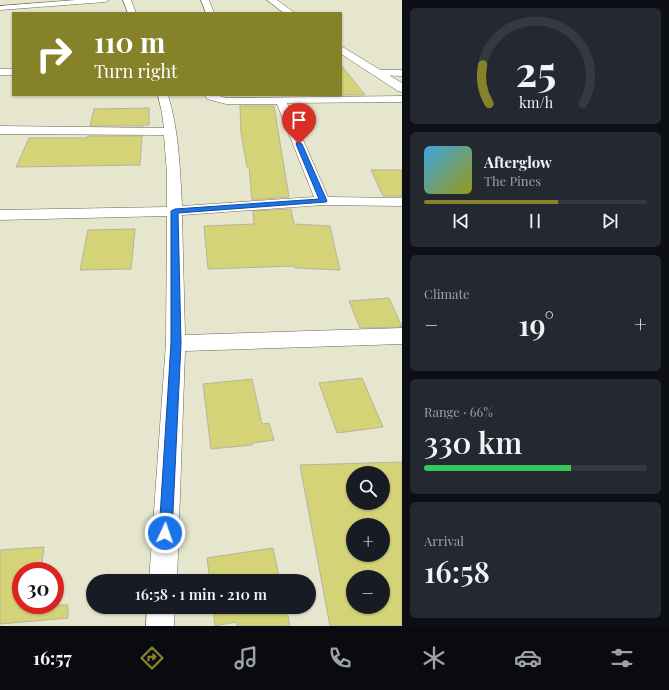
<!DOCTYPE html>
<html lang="en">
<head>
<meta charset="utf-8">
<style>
	:root { --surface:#171b24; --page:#242831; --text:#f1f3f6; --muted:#9ea1a6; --line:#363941; --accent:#85822a }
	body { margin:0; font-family:"Playfair Display",serif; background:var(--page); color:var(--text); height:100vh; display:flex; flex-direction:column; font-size:15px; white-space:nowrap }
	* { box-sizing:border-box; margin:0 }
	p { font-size:13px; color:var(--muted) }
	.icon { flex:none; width:22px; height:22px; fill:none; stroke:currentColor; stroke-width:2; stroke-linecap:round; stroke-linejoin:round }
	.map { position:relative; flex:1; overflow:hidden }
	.panel { display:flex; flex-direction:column; gap:8px; padding:8px; background:#0d0f14; width:267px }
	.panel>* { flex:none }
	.top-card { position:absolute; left:12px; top:12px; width:330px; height:84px; border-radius:0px; box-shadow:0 1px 3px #0004; background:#85822a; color:#fff; overflow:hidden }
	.buttons { position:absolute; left:346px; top:466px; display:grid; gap:8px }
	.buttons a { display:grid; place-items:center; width:44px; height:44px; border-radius:50%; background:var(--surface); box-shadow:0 1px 3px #0004; font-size:20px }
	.speed { position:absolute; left:12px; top:562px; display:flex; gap:8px; font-size:20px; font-weight:700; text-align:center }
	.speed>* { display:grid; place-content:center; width:52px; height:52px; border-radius:50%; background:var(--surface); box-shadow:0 1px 3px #0004; line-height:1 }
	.speed .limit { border:6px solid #d22; background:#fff; color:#111 }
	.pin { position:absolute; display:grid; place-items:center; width:34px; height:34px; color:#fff; margin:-41px -17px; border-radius:50% 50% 50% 0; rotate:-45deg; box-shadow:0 0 4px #0007 }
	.pin .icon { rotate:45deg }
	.me { position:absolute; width:44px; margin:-22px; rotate:3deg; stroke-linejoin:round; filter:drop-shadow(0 0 3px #0008) }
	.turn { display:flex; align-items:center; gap:14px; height:84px; padding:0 16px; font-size:18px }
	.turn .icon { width:52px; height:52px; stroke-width:2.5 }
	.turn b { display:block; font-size:28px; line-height:34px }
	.big { font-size:30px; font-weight:600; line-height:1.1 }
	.panel .widget { flex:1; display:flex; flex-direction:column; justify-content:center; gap:6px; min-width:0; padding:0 14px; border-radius:6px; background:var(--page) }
	.panel .dial { align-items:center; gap:0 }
	.dial svg { height:104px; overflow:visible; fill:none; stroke:var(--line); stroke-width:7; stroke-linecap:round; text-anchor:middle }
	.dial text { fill:var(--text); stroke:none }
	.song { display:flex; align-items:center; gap:12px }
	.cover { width:48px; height:48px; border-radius:6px; background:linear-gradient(135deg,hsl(200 70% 55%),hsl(60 70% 35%)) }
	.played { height:4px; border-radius:2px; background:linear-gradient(90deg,var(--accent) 60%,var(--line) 60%) }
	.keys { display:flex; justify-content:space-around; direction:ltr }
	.heat { display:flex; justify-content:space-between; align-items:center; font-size:22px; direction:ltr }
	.charge { height:6px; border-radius:3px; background:linear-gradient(90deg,#34c759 66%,var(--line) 0) }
	.trip { position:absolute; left:86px; top:574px; width:230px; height:40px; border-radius:20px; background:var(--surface); box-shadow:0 1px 3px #0004; font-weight:600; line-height:40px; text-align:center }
	.menu { display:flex; height:64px; justify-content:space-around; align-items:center; background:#090b0e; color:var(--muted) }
	.menu .icon { width:28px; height:28px }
	.menu .selected { color:var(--accent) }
	.menu b { font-size:18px; color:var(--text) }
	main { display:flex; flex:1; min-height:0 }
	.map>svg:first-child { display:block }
	.building { fill:#d5d378; stroke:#b5b59e; fill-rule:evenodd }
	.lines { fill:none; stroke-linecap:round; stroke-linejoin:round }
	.street-casing { stroke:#686854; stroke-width:1 }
	.secondary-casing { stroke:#686854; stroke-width:1 }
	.street { fill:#fff; fill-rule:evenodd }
	.secondary { fill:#fff; fill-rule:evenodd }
	.route { fill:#1a73e8; stroke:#114b97 }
</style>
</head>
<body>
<main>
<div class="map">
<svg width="402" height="626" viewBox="0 0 402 626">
	<rect width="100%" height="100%" fill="#e6e6ce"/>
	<g class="building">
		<polygon points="341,65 365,95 341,95"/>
		<polygon points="240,106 274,106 289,197 252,200 249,167 247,167 241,133"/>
		<polygon points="149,108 149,125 143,125 143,126 90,126 94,109"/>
		<polygon points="88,136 142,136 140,165 16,167 29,138 87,138"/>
		<polygon points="371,170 402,170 402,196 383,196"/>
		<polygon points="291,209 294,224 330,226 340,270 295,268 294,266 208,269 204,226 254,224 253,211"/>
		<polygon points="135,229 131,269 80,270 88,230"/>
		<polygon points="389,298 402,327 360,328 349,301"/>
		<polygon points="362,378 383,427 337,433 319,383"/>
		<polygon points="252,379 262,424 269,423 274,440 252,443 252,445 211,449 203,384"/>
		<path d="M402,462V626H330L300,465ZM353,473H383V503H353ZM353,525H383V555H353ZM353,577H383V607H353Z"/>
		<polygon points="44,547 41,571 21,571 21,605 68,605 68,618 0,624 0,550"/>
		<polygon points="273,548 280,581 210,581 207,558"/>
		<polygon points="213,607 286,607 290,626 237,626 236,622 215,626"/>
	</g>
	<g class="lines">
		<g class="street-casing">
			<g id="street">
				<polygon points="76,0 109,0 105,2 0,10 0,6"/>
				<polygon points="123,0 131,0 136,13 128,13"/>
				<polygon points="201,0 209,0 214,13 206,13"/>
				<rect x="0" y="69" width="13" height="6"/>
				<polygon points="377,70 402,70 402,76 374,75 372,73 374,71"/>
				<path d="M158,95H168C179,131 180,169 182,206L314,197L277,104H226L207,99L205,95H216L226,98L402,96V102L287,103L328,197L402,198V206L323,205L182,215L185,335L402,328V344L185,351L177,581H149L166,343L167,216L0,220V210L167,207V174L164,135L0,134V126L164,128L162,113Z"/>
				<polygon points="147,607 175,607 174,626 146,626"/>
			</g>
		</g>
		<g class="secondary-casing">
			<g id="secondary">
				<polygon points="267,0 277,0 295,13 284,13"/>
				<polygon points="341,46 402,83 402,92 398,91 341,54"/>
			</g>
		</g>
		<use href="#street" class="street"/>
		<use href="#secondary" class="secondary"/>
	</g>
	<polygon class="route" points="297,142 302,144 327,201 326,202 178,213 181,343 172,533 170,538 165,540 161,538 159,533 171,343 171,211 175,209 319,199 296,144"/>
</svg>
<div class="buttons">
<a><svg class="icon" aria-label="search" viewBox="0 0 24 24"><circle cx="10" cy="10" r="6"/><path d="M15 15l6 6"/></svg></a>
<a>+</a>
<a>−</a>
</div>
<div class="speed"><div class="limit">30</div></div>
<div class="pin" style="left:299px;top:144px;background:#d93025"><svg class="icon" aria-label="arrive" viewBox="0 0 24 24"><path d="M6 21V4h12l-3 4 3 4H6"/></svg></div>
<svg class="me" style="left:165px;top:533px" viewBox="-20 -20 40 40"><circle r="17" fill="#1a73e8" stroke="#fff" stroke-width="3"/><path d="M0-11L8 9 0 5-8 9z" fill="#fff"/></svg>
<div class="trip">16:58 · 1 min · 210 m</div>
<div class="top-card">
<div class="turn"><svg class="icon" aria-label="right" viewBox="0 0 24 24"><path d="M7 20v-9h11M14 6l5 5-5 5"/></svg><div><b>110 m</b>Turn right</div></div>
</div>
</div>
<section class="panel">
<div class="widget dial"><svg viewBox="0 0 100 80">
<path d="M14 69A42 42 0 1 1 86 69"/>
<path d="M14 69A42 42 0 0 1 9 39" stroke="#85822a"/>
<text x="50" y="56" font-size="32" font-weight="700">25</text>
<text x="50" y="72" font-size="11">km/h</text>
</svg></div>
<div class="widget">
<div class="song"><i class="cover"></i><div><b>Afterglow</b><p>The Pines</p></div></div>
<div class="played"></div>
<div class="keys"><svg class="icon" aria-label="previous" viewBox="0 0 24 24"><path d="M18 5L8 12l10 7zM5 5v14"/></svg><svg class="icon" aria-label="pause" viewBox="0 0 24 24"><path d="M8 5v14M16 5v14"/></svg><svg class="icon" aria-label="next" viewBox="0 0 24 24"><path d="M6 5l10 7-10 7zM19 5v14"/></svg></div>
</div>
<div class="widget"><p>Climate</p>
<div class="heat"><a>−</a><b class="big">19°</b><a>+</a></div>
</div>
<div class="widget"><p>Range · 66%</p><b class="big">330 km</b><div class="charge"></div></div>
<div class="widget"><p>Arrival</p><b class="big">16:58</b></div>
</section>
</main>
<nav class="menu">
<b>16:57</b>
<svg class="icon selected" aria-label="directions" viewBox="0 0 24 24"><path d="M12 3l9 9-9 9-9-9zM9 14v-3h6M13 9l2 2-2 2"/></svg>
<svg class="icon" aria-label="music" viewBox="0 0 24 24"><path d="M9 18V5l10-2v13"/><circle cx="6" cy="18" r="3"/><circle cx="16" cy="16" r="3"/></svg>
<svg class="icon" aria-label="phone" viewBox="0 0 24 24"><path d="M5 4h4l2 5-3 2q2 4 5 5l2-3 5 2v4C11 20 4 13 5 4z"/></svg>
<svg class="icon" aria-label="climate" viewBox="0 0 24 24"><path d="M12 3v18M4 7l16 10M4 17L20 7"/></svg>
<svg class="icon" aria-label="car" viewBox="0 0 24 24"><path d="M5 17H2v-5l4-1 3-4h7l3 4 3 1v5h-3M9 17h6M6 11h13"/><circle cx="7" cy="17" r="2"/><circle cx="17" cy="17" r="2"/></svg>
<svg class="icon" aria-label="filters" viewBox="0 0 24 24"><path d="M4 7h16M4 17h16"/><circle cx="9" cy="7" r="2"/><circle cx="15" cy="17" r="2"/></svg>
</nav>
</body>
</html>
